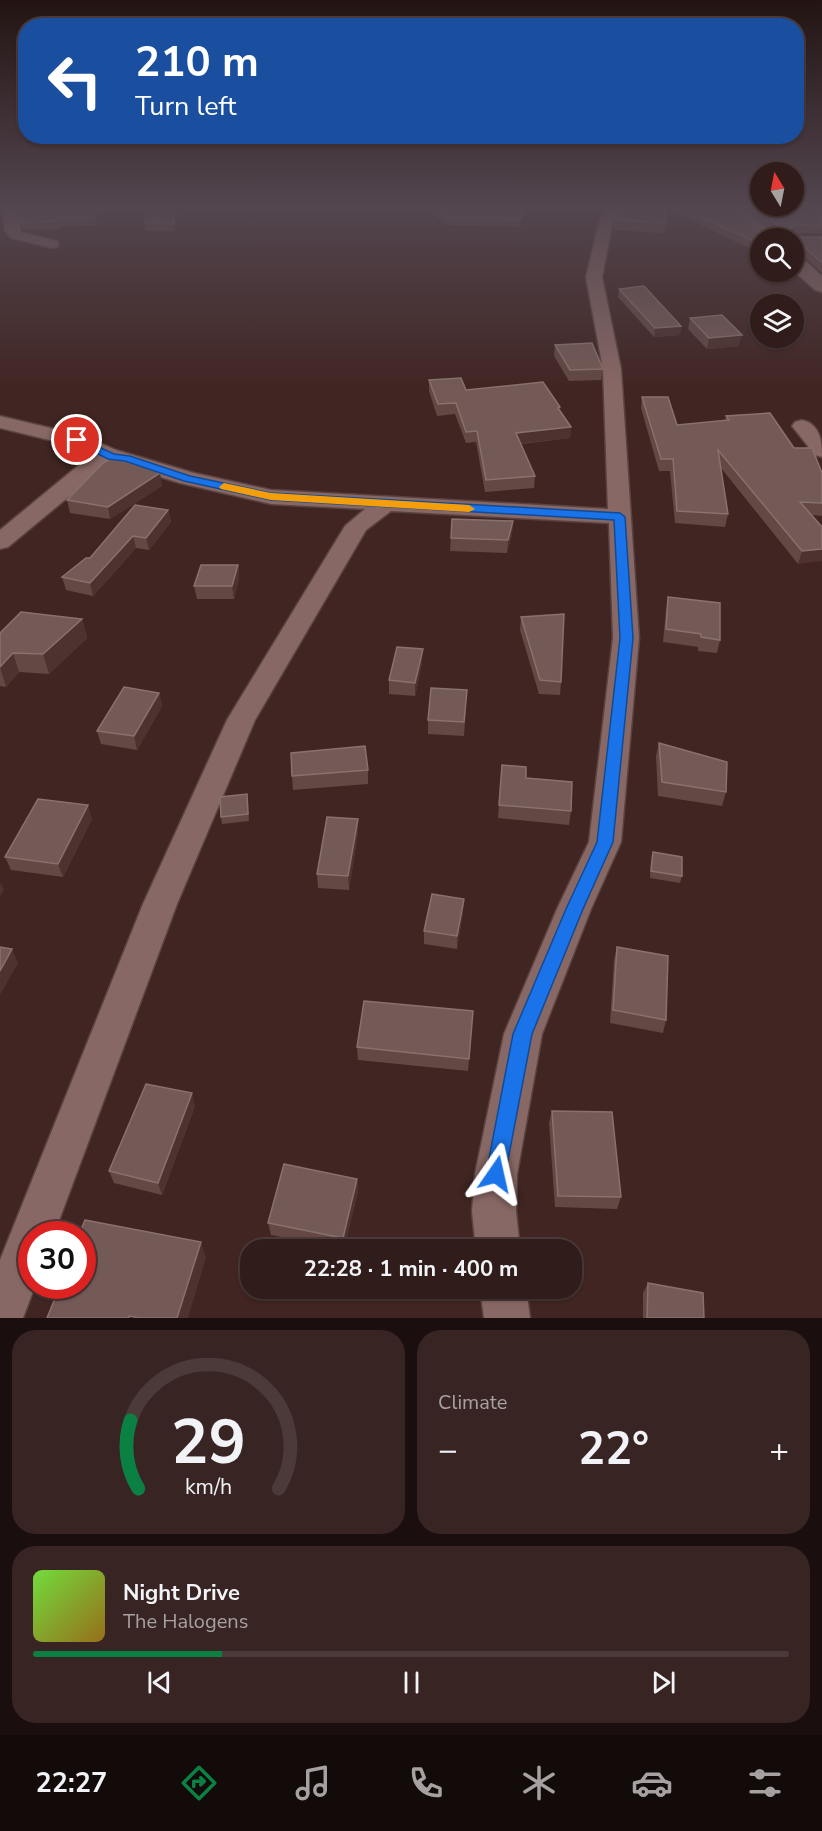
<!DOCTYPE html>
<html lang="en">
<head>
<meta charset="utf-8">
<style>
	:root { --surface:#301c1a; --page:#382523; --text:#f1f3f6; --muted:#a8a1a2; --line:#4b3a39; --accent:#0b8043 }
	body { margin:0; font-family:"Nunito Sans",sans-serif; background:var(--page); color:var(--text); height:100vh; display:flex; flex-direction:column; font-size:22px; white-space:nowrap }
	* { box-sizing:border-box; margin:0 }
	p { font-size:20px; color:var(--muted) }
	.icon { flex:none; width:33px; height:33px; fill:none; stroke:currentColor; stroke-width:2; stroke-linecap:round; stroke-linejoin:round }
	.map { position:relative; height:1318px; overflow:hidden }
	.drawer { display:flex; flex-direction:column; gap:12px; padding:12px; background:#1a0f0e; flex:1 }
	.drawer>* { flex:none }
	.guide { position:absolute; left:18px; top:18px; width:786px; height:126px; border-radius:24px; box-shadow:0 2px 4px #0004,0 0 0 2px var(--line); background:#1a4fa0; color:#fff; overflow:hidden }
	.needle { width:39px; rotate:350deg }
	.buttons { position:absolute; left:750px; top:162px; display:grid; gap:12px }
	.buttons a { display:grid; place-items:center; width:54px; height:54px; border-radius:50%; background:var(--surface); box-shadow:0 2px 4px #0004,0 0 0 2px var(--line); font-size:30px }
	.speed { position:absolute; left:18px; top:1221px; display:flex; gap:12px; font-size:30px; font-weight:700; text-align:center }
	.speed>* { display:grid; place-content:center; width:78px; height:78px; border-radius:50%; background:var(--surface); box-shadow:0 2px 4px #0004,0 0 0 2px var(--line); line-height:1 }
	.speed .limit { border:9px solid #d22; background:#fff; color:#111 }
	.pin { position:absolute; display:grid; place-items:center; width:51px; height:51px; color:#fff; margin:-26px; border:3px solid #fff; border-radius:50%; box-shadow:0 2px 6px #0007 }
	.me { position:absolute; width:66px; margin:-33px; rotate:11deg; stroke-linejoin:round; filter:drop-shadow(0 0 4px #0008) }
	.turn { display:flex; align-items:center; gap:21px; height:126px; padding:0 18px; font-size:27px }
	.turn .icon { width:78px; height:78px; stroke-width:2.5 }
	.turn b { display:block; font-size:42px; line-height:51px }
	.big { font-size:45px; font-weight:700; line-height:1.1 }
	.drawer .card { flex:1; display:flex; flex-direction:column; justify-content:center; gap:9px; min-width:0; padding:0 21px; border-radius:24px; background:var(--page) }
	.drawer .dial { align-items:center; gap:0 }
	.dial svg { height:156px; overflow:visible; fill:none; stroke:var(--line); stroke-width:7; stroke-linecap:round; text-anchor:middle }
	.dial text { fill:var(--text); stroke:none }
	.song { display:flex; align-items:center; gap:18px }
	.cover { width:72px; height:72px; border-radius:9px; background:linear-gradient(135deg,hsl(100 70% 55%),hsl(40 70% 35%)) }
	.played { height:6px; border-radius:3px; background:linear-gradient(90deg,var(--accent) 25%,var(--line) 25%) }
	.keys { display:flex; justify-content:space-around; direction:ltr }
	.heat { display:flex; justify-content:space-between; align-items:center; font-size:33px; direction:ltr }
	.drawer .tiles { flex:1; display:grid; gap:12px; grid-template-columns:1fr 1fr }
	.card:last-child { grid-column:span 2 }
	.trip { position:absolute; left:240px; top:1239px; width:342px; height:60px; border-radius:24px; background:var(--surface); box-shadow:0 2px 4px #0004,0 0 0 2px var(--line); font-weight:700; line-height:60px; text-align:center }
	.tabs { display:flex; height:96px; justify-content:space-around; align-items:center; background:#130b0a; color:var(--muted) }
	.tabs .icon { width:42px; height:42px }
	.tabs .on { color:var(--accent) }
	.tabs b { font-size:27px; color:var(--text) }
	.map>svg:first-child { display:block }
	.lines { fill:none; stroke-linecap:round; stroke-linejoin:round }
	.minor-casing { stroke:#594341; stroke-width:3 }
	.tertiary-casing { stroke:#594341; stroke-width:3 }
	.minor { fill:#886865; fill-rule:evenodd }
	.tertiary { fill:#886865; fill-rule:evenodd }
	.wall { fill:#634844 }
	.shaded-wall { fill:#4e322f }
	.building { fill:#745a56; stroke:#89716e; stroke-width:1.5 }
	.route { fill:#1a73e8; stroke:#114b97; stroke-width:1.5 }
	.slow { fill:#f59e0b }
</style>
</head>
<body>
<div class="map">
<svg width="822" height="1318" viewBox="0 0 822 1318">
	<rect width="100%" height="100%" fill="#402522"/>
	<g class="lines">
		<g class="minor-casing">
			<g id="minor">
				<polygon points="3,206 17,206 21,232 57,241 59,244 57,247 52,248 11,238 5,231"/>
				<polygon points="606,206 620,206 612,226 602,277 621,369 639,638 621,842 591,909 542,1034 517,1174 516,1211 520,1250 476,1250 472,1211 475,1174 504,1034 557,909 589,842 613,638 609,523 391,511 366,530 255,720 177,904 54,1234 32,1234 32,1286 35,1286 23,1318 0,1318 0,1260 143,904 227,720 345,526 365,509 271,504 180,483 115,463 101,470 8,547 0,549 0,530 85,460 95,456 70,445 0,428 0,416 84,436 116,450 194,473 271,490 608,509 603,369 586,277 598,226"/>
				<path d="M802,420C820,424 822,441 822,457L815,455L792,426L795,422Z"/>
				<polygon points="480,1288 526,1288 530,1318 484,1318"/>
			</g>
		</g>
		<g class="tertiary-casing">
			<g id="tertiary">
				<polygon points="723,206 741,206 778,238 760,240"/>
				<polygon points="794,255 801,257 822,276 822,292 815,290 794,271"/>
			</g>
		</g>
		<use href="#minor" class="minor"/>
		<use href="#tertiary" class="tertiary"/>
	</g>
	<g class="wall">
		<polygon points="22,206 177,206 175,231 146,231 145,223 146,210 100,212 97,225 60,227 59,229 23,230 21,223"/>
		<polygon points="426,206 526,206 520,227 449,225 426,212"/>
		<polygon points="672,206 730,206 760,234 775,232 744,206 822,206 822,233 794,233 796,237 822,237 822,273 802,255 794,253 794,260 794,238 760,238 760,253 671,211"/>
		<polygon points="615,220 666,223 664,233 614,230"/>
		<polygon points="619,289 681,326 680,335 654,337 618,297"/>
		<polygon points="690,318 739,346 707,349 688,329"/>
		<polygon points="555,345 603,369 601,380 569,381 554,356"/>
		<polygon points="429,380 466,390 560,410 571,427 570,438 521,444 535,476 534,488 485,492 476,442 466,443 455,414 437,416 429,391"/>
		<polygon points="642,397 677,425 725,421 726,416 794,448 822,473 822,516 812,515 822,527 798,564 721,468 728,514 725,527 675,523 670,471 659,471 641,408"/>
		<polygon points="162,486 110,519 70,513 67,500"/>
		<polygon points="168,510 171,522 149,550 136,548 93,596 66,590 62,577 90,558"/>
		<polygon points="452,519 513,521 512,534 507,553 450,551"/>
		<polygon points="238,565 239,578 234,599 197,599 194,586"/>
		<polygon points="668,597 720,640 717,653 698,651 698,647 663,642 666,610"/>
		<polygon points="521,617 561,682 560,695 539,694 520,630"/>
		<polygon points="82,619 87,638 49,674 19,672 6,687 0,686 0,633"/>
		<polygon points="422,663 415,696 389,694 389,680"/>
		<polygon points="467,690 464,736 428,734 428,720"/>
		<polygon points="159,693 162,706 137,750 101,744 97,731"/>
		<polygon points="659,743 726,792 722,806 658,796 656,756"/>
		<polygon points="502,765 571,811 569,825 498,818"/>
		<polygon points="368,770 368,784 293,790 292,776"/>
		<polygon points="248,801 249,821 222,824 221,817"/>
		<polygon points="92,819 63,877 11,870 5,857"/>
		<polygon points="358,832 349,890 318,888 317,874"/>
		<polygon points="653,852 682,876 680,883 650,878 651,859"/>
		<polygon points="464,899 463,912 457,949 424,944 424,931"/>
		<polygon points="617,947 666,1020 663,1033 610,1023 614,960"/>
		<polygon points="473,1011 468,1071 358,1060 357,1047"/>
		<polygon points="195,1106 162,1195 114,1183 109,1171"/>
		<polygon points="552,1111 621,1197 617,1209 555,1207 549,1123"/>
		<polygon points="357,1179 358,1191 344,1249 271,1235 268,1223"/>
		<polygon points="648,1283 704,1318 643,1318 643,1293"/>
	</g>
	<g class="shaded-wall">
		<polygon points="99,206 100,212 97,225 95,217"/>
		<polygon points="175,206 177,206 175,231 174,224"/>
		<polygon points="524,206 526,206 520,227 520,220"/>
		<polygon points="796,225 794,233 787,230"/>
		<polygon points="681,326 680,335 654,337 655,328"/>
		<polygon points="742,335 739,346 707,349 709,338"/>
		<polygon points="571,427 570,438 516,444 516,433"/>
		<polygon points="160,473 162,486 110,519 108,507"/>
		<polygon points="168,510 171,522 149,550 146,538"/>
		<polygon points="513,521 512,534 507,553 508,540"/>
		<polygon points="133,536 136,548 93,596 90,583"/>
		<polygon points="822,549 822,561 798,564 802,551"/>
		<polygon points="238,565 239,578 234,599 232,586"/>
		<polygon points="82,619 87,638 49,674 43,654"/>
		<polygon points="423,649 422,663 415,696 415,683"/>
		<polygon points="13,653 19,672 6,687 0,667"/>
		<polygon points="159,693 162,706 137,750 134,736"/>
		<polygon points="88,805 92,819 63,877 58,864"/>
		<polygon points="358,819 358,832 349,890 348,876"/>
		<polygon points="1,883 4,890 0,896 0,885"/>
		<polygon points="464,899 463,912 457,949 457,936"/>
		<polygon points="12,949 18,963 0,995 0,971"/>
		<polygon points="192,1093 195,1106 162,1195 158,1183"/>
		<polygon points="357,1179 358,1191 344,1249 343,1238"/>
		<polygon points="201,1242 206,1258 188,1318 177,1318"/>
	</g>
	<g class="building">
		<polygon points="22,206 99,206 95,217 58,219 57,221 21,223 20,212"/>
		<polygon points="147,206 175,206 174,224 145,223"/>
		<polygon points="427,206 524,206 520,220 449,218"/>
		<polygon points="620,206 665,206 666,223 615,220"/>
		<polygon points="676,206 730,206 760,234 782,232 781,228 754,206 822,206 822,226 796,225 787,230 794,232 796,237 822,237 822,263 804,247 795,245 794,260 794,238 760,238 760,244"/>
		<polygon points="644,286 681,326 655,328 619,289"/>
		<polygon points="722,315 742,335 709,338 690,318"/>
		<polygon points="592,343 603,369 570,370 555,345"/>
		<polygon points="461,378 466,390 543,382 560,407 558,408 571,427 516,433 535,476 486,480 477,431 466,432 456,403 438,404 429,380"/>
		<polygon points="642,397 668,397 677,425 729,420 726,416 770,413 794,448 812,448 822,473 822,503 800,502 822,527 822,549 802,551 718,450 728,514 677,511 673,459 661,459"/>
		<polygon points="115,456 160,473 108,507 67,500 103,463"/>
		<polygon points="135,505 168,510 146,538 133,536 90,583 62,577 86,558 90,558"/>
		<polygon points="452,519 513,521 508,540 451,538"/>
		<polygon points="201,565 238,565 232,586 194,586"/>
		<polygon points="668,597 720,603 720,640 701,637 701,634 666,629"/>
		<polygon points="21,612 82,619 43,654 13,653 0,667 0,633"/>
		<polygon points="564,614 561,682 540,680 521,617"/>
		<polygon points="397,647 423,649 415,683 389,680"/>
		<polygon points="124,687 159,693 134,736 97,731"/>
		<polygon points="431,688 467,690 464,722 428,720"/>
		<polygon points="659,743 727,762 726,792 662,782"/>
		<polygon points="365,746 368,770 292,776 291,753"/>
		<polygon points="502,765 526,767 526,778 572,782 571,811 499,805"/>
		<polygon points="247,794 248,814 221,817 220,797"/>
		<polygon points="38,799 88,805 58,864 5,857"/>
		<polygon points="327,817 358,819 348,876 317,874"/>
		<polygon points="653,852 682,857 682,876 651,871"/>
		<polygon points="432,894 464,899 457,936 424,931"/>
		<polygon points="0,947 12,949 0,971"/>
		<polygon points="617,947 668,956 666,1020 613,1010"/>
		<polygon points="364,1001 473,1011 469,1059 357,1047"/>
		<polygon points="146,1084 192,1093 158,1183 109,1171"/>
		<polygon points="552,1111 612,1112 621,1197 558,1196"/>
		<polygon points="284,1164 357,1179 343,1238 268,1223"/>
		<polygon points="85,1220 201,1242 177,1318 139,1318 129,1316 129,1318 47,1318 60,1286 82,1286 82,1234 79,1234"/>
		<polygon points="648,1283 703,1293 704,1318 647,1318"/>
	</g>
	<linearGradient id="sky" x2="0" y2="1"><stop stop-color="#231413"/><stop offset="0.53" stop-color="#53464f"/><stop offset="1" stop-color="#53464f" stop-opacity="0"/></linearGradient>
	<rect width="822" height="390" fill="url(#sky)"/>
	<polygon class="route" points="77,437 114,454 130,456 190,476 271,493 620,513 625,517 633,638 613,842 583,909 532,1034 504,1181 496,1184 489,1181 486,1174 513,1034 566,909 597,842 620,638 614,520 271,500 184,481 125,461 108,459 74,442 74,438"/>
	<polygon class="slow" points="224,483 271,493 469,505 475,509 469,512 271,500 221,489 219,487"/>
</svg>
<div class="buttons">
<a><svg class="needle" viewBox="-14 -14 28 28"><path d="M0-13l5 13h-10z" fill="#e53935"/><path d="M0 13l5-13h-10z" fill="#a8a1a2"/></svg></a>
<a><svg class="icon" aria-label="search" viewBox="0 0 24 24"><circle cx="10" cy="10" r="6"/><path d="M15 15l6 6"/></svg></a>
<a><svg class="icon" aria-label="layers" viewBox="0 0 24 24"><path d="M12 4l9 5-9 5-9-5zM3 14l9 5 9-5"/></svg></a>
</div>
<div class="speed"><div class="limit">30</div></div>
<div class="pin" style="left:77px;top:440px;background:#d93025"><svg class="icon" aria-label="arrive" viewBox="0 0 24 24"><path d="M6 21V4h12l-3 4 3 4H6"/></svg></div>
<svg class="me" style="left:496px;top:1174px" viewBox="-20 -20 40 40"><path d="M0-17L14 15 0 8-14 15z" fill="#1a73e8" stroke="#fff" stroke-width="4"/></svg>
<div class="trip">22:28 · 1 min · 400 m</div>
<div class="guide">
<div class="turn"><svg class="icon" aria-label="left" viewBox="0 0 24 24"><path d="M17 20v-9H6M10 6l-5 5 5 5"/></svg><div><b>210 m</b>Turn left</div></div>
</div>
</div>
<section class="drawer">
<div class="tiles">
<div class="card dial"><svg viewBox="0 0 100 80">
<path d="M14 69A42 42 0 1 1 86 69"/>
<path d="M14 69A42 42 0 0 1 10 34" stroke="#0b8043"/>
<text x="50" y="56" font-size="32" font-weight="700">29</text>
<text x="50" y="72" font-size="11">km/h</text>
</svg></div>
<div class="card"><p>Climate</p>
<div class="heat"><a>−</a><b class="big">22°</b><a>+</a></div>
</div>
<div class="card">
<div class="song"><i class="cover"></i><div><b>Night Drive</b><p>The Halogens</p></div></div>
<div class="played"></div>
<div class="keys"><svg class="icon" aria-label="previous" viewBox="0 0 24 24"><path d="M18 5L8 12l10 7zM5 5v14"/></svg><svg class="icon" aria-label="pause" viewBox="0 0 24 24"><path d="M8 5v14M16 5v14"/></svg><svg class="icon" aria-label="next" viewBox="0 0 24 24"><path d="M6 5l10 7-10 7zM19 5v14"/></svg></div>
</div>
</div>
</section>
<nav class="tabs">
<b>22:27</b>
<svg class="icon on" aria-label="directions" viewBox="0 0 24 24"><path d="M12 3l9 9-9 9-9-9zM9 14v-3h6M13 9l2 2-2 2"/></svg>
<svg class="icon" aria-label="music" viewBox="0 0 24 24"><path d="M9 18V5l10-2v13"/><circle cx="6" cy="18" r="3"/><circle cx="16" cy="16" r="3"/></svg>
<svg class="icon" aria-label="phone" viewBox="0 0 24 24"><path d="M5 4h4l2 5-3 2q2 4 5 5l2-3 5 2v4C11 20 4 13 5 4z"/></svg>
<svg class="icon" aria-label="climate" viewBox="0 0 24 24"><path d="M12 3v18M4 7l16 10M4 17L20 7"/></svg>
<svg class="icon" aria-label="car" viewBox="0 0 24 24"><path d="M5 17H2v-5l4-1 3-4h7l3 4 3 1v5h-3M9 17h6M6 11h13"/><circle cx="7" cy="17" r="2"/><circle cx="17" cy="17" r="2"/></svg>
<svg class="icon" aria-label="filters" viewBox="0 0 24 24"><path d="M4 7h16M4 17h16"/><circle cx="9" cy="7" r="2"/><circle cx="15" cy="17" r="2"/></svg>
</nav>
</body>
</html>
